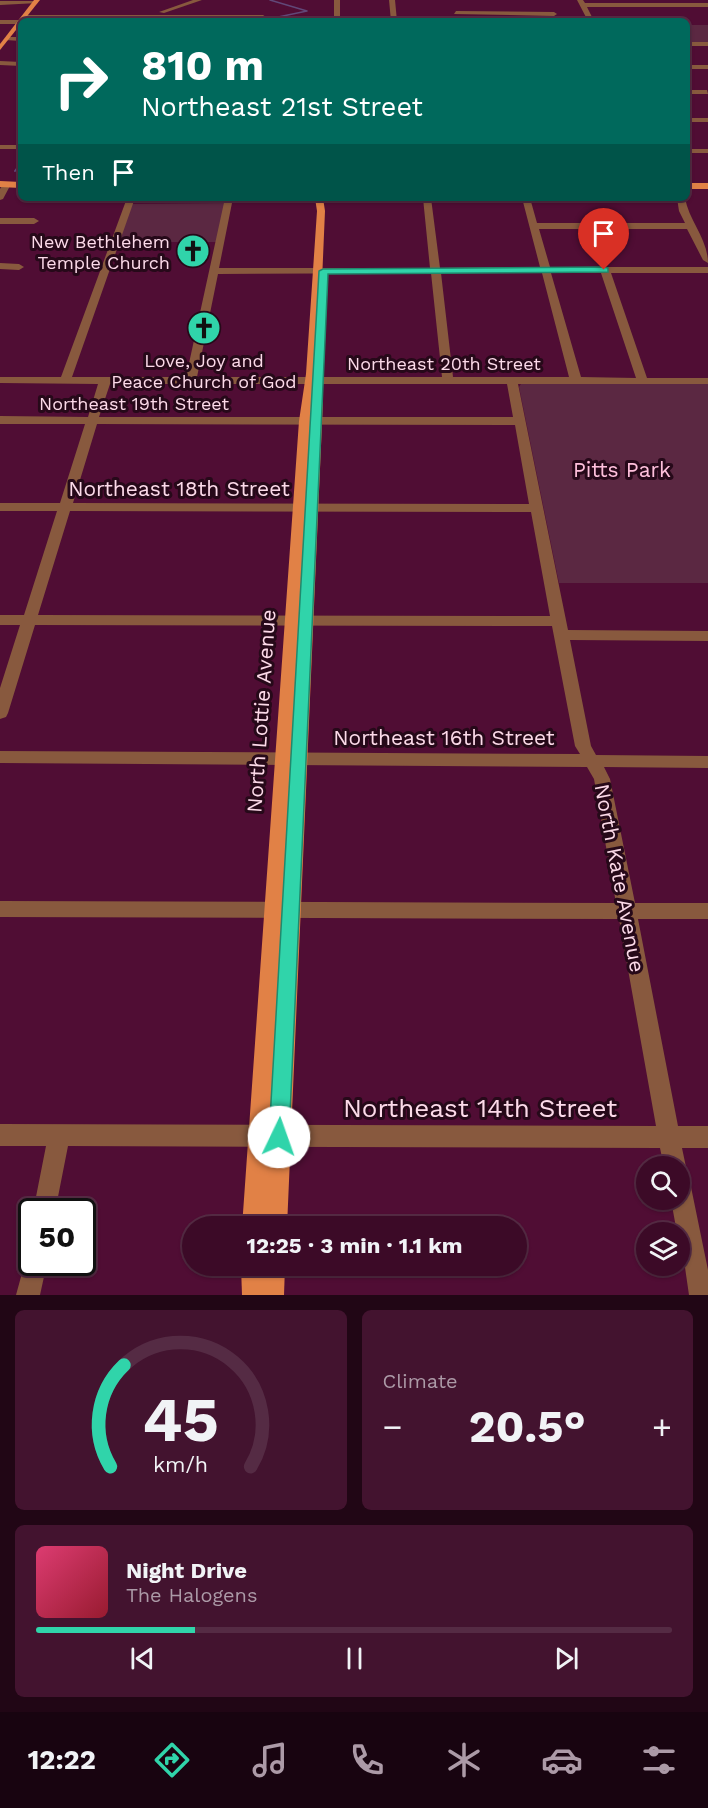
<!DOCTYPE html>
<html lang="en">
<head>
<meta charset="utf-8">
<style>
	:root { --surface:#3c0a27; --page:#43132f; --text:#f1f3f6; --muted:#ac9aa7; --line:#552b44; --accent:#30d4aa }
	body { margin:0; font-family:"Work Sans",sans-serif; background:var(--page); color:var(--text); height:100vh; display:flex; flex-direction:column; font-size:22px; white-space:nowrap }
	* { box-sizing:border-box; margin:0 }
	p { font-size:20px; color:var(--muted) }
	.icon { flex:none; width:33px; height:33px; fill:none; stroke:currentColor; stroke-width:2; stroke-linecap:round; stroke-linejoin:round }
	.map { position:relative; height:1295px; overflow:hidden }
	.side { display:flex; flex-direction:column; gap:15px; padding:15px; background:#210615; flex:1 }
	.side>* { flex:none }
	.guide { position:absolute; left:18px; top:18px; width:672px; height:183px; border-radius:9px; box-shadow:0 2px 4px #0004,0 0 0 2px var(--line); background:#00695c; color:#fff; overflow:hidden }
	.buttons { position:absolute; left:636px; top:1156px; display:grid; gap:12px }
	.buttons a { display:grid; place-items:center; width:54px; height:54px; border-radius:50%; background:var(--surface); box-shadow:0 2px 4px #0004,0 0 0 2px var(--line); font-size:30px }
	.speed { position:absolute; left:18px; top:1198px; display:flex; gap:12px; font-size:30px; font-weight:700; text-align:center }
	.speed>* { display:grid; place-content:center; width:78px; height:78px; border-radius:50%; background:var(--surface); box-shadow:0 2px 4px #0004,0 0 0 2px var(--line); line-height:1 }
	.speed .limit { border:3px solid #111; border-radius:9px; background:#fff; color:#111 }
	.pin { position:absolute; display:grid; place-items:center; width:51px; height:51px; color:#fff; margin:-62px -26px; border-radius:50% 50% 50% 0; rotate:-45deg; box-shadow:0 0 6px #0007 }
	.pin .icon { rotate:45deg }
	.me { position:absolute; width:66px; margin:-33px; rotate:3deg; stroke-linejoin:round; filter:drop-shadow(0 0 4px #0008) }
	.turn { display:flex; align-items:center; gap:21px; height:126px; padding:0 24px; font-size:27px }
	.turn .icon { width:78px; height:78px; stroke-width:2.5 }
	.turn b { display:block; font-size:42px; line-height:51px }
	.then { display:flex; align-items:center; height:57px; padding:0 24px; background:#0003; gap:12px; font-size:22px }
	.big { font-size:45px; font-weight:700; line-height:1.1 }
	.side .tile { flex:1; display:flex; flex-direction:column; justify-content:center; gap:9px; min-width:0; padding:0 21px; border-radius:9px; background:var(--page) }
	.side .dial { align-items:center; gap:0 }
	.dial svg { height:156px; overflow:visible; fill:none; stroke:var(--line); stroke-width:7; stroke-linecap:round; text-anchor:middle }
	.dial text { fill:var(--text); stroke:none }
	.song { display:flex; align-items:center; gap:18px }
	.cover { width:72px; height:72px; border-radius:9px; background:linear-gradient(135deg,hsl(340 70% 55%),hsl(350 70% 35%)) }
	.played { height:6px; border-radius:3px; background:linear-gradient(90deg,var(--accent) 25%,var(--line) 25%) }
	.keys { display:flex; justify-content:space-around; direction:ltr }
	.heat { display:flex; justify-content:space-between; align-items:center; font-size:33px; direction:ltr }
	.side .tiles { flex:1; display:grid; gap:15px; grid-template-columns:1fr 1fr }
	.tile:last-child { grid-column:span 2 }
	.trip { position:absolute; left:182px; top:1216px; width:345px; height:60px; border-radius:30px; background:var(--surface); box-shadow:0 2px 4px #0004,0 0 0 2px var(--line); font-weight:700; line-height:60px; text-align:center }
	.tabs { display:flex; height:96px; justify-content:space-around; align-items:center; background:#180410; color:var(--muted) }
	.tabs .icon { width:42px; height:42px }
	.tabs .active { color:var(--accent) }
	.tabs b { font-size:27px; color:var(--text) }
	.map>svg:first-child { display:block }
	.green { fill:#5b2842 }
	.lines { fill:none; stroke-linecap:round; stroke-linejoin:round }
	.stream-far1 { stroke:#614878; stroke-width:1.5 }
	.stream { stroke:#614878; stroke-width:2 }
	.minor { fill:#88593e; fill-rule:evenodd }
	.major { fill:#e18146; fill-rule:evenodd }
	.route { fill:#30d4aa; stroke:#1f8a6e; stroke-width:1.5 }
	.labels { text-anchor:middle; dominant-baseline:central; stroke-width:6; stroke-linejoin:round; paint-order:stroke }
	.far-poi-label { font-size:18px; fill:#fcdae9; stroke:#260919; text-anchor:end }
	.far-street-label { font-size:18px; fill:#fcdae9; stroke:#260919 }
	.park-label { font-size:21px; fill:#ffc0dc; stroke:#260919 }
	.street-label { font-size:21px; fill:#fcdae9; stroke:#260919 }
	.near-street-label { font-size:26px; fill:#fcdae9; stroke:#260919 }
</style>
</head>
<body>
<div class="map">
<svg width="708" height="1295" viewBox="0 0 708 1295">
	<rect width="100%" height="100%" fill="#500d34"/>
	<g class="green">
		<rect x="687" y="25" width="21" height="18"/>
		<polygon points="225,203 217,242 119,242 132,204"/>
		<polygon points="521,384 708,384 708,583 559,583 519,387"/>
	</g>
	<g class="lines">
		<polyline class="stream-far1" points="259,21 307,11 270,0"/>
		<polyline class="stream" points="15,171 21,163"/>
		<g class="minor">
			<polygon points="193,0 202,0 164,13 159,12"/>
			<polygon points="334,0 340,0 340,17 334,21 327,21 334,16"/>
			<polygon points="389,0 395,0 397,21 391,21"/>
			<polygon points="577,0 583,0 585,3 708,3 708,7 587,7 594,21 588,21"/>
			<polygon points="0,1 35,1 38,3 0,5"/>
			<polygon points="456,11 554,12 557,14 554,16 454,14"/>
			<polygon points="24,15 263,15 266,17 263,19 22,18"/>
			<polygon points="0,20 20,20 22,21 20,24 0,24"/>
			<polygon points="7,37 21,37 21,41 5,40"/>
			<rect x="687" y="42" width="21" height="4"/>
			<polygon points="0,61 21,62 21,66 0,65"/>
			<rect x="687" y="65" width="21" height="4"/>
			<polygon points="687,90 707,90 708,94 687,94"/>
			<rect x="687" y="118" width="21" height="4"/>
			<rect x="0" y="145" width="21" height="4"/>
			<rect x="687" y="149" width="21" height="4"/>
			<polygon points="4,182 11,184 3,199 0,200 0,189"/>
			<path d="M127,198H135L72,377H186L225,198H233L219,268H430L423,198H431L440,268L540,267L522,198H530L537,223H685L679,211L677,198H685C689,221 708,239 708,263L703,260L687,229H539L550,267H708V273H611L647,378H708V384H518L568,630L708,631V641L570,640L591,746L596,755L708,756V768L604,767L610,779L635,903H708V919H638L678,1126H708V1148H682L686,1167L680,1176L688,1179L691,1187L708,1270V1295H689L680,1233H677L671,1200H680V1167H664L660,1148L68,1146L55,1212H33L46,1146H0V1124L656,1126L619,919L0,917V901L616,903L594,779L587,767L0,763V751L580,754L575,746L552,626L35,625L8,713L6,717L0,719V688L20,625H0V615H24L57,511H0V503H60L85,424H0V416L88,417L98,384L0,383V377H61ZM431,273L442,377H197L218,274ZM441,273H542L569,377H453ZM551,273H601L636,378L581,377ZM110,384H507L513,417H99ZM97,424L515,425L529,504L73,503ZM70,511L531,512L550,616L38,615Z"/>
			<polygon points="0,218 34,218 39,221 34,224 0,224"/>
			<polygon points="0,263 19,264 24,267 19,270 0,269"/>
			<polygon points="32,1253 32,1263 47,1263 40,1295 16,1295 27,1255"/>
		</g>
		<g class="major">
			<polygon points="34,0 40,0 0,50 0,44"/>
			<polygon points="0,181 21,182 21,188 0,187"/>
			<rect x="687" y="183" width="21" height="6"/>
			<polygon points="315,198 323,198 325,211 318,374 314,397 323,400 287,1227 242,1227 299,421 306,374 317,211"/>
			<polygon points="241,1266 285,1266 284,1295 242,1295"/>
		</g>
	</g>
	<polygon class="route" points="604,267 608,268 608,272 328,274 289,1137 286,1144 279,1147 272,1144 269,1137 319,271 323,269"/>
	<defs>
		<g id="church-disc" transform="scale(1.725)"><circle r="9.5" fill="#30d4aa" stroke="#260919"/><path d="M-1.2-6h2.4v3.5h3.3v2.4h-3.3V6h-2.4V-.1h-3.3v-2.4h3.3Z" fill="#111"/></g>
	</defs>
	<g fill-rule="evenodd">
		<use href="#church-disc" x="193" y="251"/>
		<use href="#church-disc" x="204" y="328"/>
	</g>
	<g class="labels">
		<g class="far-poi-label">
			<text x="170" y="241">New Bethlehem<tspan x="170" dy="21">Temple Church</tspan></text>
			<text x="204" y="360" text-anchor="middle">Love, Joy and<tspan x="204" dy="21">Peace Church of God</tspan></text>
		</g>
		<g class="far-street-label">
			<text x="444" y="363">Northeast 20th Street</text>
			<text x="134" y="403">Northeast 19th Street</text>
		</g>
		<g class="park-label">
			<text x="622" y="469">Pitts Park</text>
		</g>
		<g class="street-label">
			<text x="179" y="488">Northeast 18th Street</text>
			<text transform="translate(261 711) rotate(-86)">North Lottie Avenue</text>
			<text x="444" y="737">Northeast 16th Street</text>
			<text transform="translate(620 878) rotate(79)">North Kate Avenue</text>
		</g>
		<g class="near-street-label">
			<text x="480" y="1108">Northeast 14th Street</text>
		</g>
	</g>
</svg>
<div class="buttons">
<a><svg class="icon" aria-label="search" viewBox="0 0 24 24"><circle cx="10" cy="10" r="6"/><path d="M15 15l6 6"/></svg></a>
<a><svg class="icon" aria-label="layers" viewBox="0 0 24 24"><path d="M12 4l9 5-9 5-9-5zM3 14l9 5 9-5"/></svg></a>
</div>
<div class="speed"><div class="limit">50</div></div>
<div class="pin" style="left:604px;top:270px;background:#d93025"><svg class="icon" aria-label="arrive" viewBox="0 0 24 24"><path d="M6 21V4h12l-3 4 3 4H6"/></svg></div>
<svg class="me" style="left:279px;top:1137px" viewBox="-20 -20 40 40"><circle r="19" fill="#fff"/><path d="M0-13L10 11 0 6-10 11z" fill="#30d4aa"/></svg>
<div class="trip">12:25 · 3 min · 1.1 km</div>
<div class="guide">
<div class="turn"><svg class="icon" aria-label="right" viewBox="0 0 24 24"><path d="M7 20v-9h11M14 6l5 5-5 5"/></svg><div><b>810 m</b>Northeast 21st Street</div></div>
<div class="then">Then<svg class="icon" aria-label="arrive" viewBox="0 0 24 24"><path d="M6 21V4h12l-3 4 3 4H6"/></svg></div>
</div>
</div>
<section class="side">
<div class="tiles">
<div class="tile dial"><svg viewBox="0 0 100 80">
<path d="M14 69A42 42 0 1 1 86 69"/>
<path d="M14 69A42 42 0 0 1 21 17" stroke="#30d4aa"/>
<text x="50" y="56" font-size="32" font-weight="700">45</text>
<text x="50" y="72" font-size="11">km/h</text>
</svg></div>
<div class="tile"><p>Climate</p>
<div class="heat"><a>−</a><b class="big">20.5°</b><a>+</a></div>
</div>
<div class="tile">
<div class="song"><i class="cover"></i><div><b>Night Drive</b><p>The Halogens</p></div></div>
<div class="played"></div>
<div class="keys"><svg class="icon" aria-label="previous" viewBox="0 0 24 24"><path d="M18 5L8 12l10 7zM5 5v14"/></svg><svg class="icon" aria-label="pause" viewBox="0 0 24 24"><path d="M8 5v14M16 5v14"/></svg><svg class="icon" aria-label="next" viewBox="0 0 24 24"><path d="M6 5l10 7-10 7zM19 5v14"/></svg></div>
</div>
</div>
</section>
<nav class="tabs">
<b>12:22</b>
<svg class="icon active" aria-label="directions" viewBox="0 0 24 24"><path d="M12 3l9 9-9 9-9-9zM9 14v-3h6M13 9l2 2-2 2"/></svg>
<svg class="icon" aria-label="music" viewBox="0 0 24 24"><path d="M9 18V5l10-2v13"/><circle cx="6" cy="18" r="3"/><circle cx="16" cy="16" r="3"/></svg>
<svg class="icon" aria-label="phone" viewBox="0 0 24 24"><path d="M5 4h4l2 5-3 2q2 4 5 5l2-3 5 2v4C11 20 4 13 5 4z"/></svg>
<svg class="icon" aria-label="climate" viewBox="0 0 24 24"><path d="M12 3v18M4 7l16 10M4 17L20 7"/></svg>
<svg class="icon" aria-label="car" viewBox="0 0 24 24"><path d="M5 17H2v-5l4-1 3-4h7l3 4 3 1v5h-3M9 17h6M6 11h13"/><circle cx="7" cy="17" r="2"/><circle cx="17" cy="17" r="2"/></svg>
<svg class="icon" aria-label="filters" viewBox="0 0 24 24"><path d="M4 7h16M4 17h16"/><circle cx="9" cy="7" r="2"/><circle cx="15" cy="17" r="2"/></svg>
</nav>
</body>
</html>
